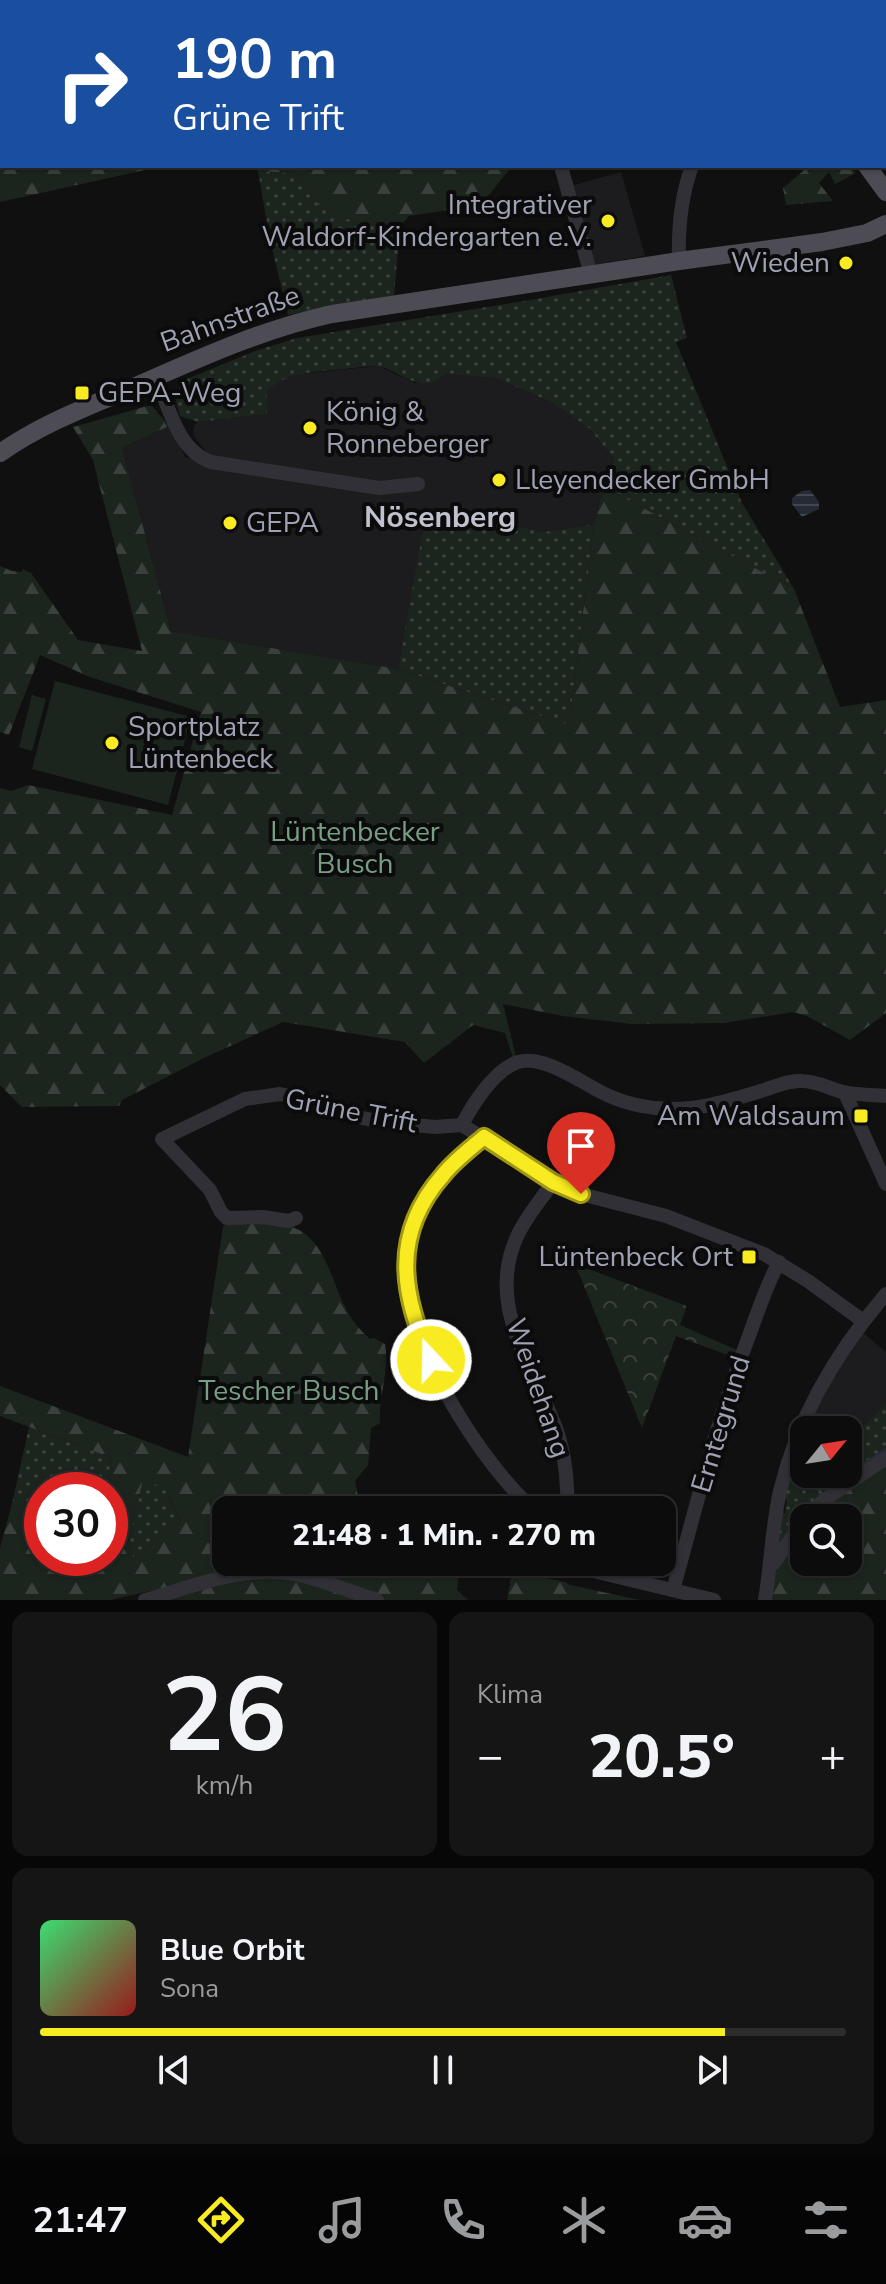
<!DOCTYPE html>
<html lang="de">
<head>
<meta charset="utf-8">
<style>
	:root { --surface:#0c0c0d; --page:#151516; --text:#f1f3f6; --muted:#9a9b9d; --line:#2c2c2e; --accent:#f8eb21 }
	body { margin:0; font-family:"Nunito Sans",sans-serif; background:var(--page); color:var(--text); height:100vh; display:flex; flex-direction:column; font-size:30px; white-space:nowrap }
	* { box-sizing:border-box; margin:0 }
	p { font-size:26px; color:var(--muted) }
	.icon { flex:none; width:44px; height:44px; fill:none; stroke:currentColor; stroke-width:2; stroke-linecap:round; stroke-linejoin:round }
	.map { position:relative; height:1600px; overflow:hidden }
	.side { display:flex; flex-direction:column; gap:12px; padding:12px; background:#070707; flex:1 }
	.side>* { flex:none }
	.banner { position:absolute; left:0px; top:0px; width:886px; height:168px; box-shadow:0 2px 6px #0004,0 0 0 2px var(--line); background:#1a4fa0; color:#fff; overflow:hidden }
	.needle { width:52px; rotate:60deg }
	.controls { position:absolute; left:790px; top:1416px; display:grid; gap:16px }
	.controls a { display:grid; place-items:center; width:72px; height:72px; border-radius:16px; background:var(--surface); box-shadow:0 2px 6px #0004,0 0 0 2px var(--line); font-size:40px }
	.speed { position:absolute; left:24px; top:1472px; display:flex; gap:16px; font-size:40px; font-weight:700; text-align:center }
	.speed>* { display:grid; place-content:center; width:104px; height:104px; border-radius:50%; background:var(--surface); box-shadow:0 2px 6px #0004,0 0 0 2px var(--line); line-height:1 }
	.speed .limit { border:12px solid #d22; background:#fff; color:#111 }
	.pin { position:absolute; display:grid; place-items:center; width:68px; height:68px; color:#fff; margin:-82px -34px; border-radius:50% 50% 50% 0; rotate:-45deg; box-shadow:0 0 8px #0007 }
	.pin .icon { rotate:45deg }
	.me { position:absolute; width:88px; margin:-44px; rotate:339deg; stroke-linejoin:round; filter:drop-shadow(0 0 6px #0008) }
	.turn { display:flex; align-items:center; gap:28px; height:168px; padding:0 40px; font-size:36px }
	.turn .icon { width:104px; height:104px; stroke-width:2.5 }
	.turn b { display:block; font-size:56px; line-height:68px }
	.big { font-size:60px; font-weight:800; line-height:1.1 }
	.side .card { flex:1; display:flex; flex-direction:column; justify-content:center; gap:12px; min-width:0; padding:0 28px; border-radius:16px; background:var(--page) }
	.side .dial { align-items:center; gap:0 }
	.dial b { font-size:104px; line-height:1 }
	.song { display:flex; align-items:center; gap:24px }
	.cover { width:96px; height:96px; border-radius:12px; background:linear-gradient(135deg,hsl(140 70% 55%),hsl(0 70% 35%)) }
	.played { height:8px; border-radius:4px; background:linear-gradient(90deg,var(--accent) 85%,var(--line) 85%) }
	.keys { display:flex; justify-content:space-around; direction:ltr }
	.heat { display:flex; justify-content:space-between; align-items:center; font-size:44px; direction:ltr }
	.side .tiles { flex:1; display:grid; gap:12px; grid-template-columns:1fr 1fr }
	.card:last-child { grid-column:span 2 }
	.trip { position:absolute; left:212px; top:1496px; width:464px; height:80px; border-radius:16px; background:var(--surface); box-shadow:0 2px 6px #0004,0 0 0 2px var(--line); font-weight:800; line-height:80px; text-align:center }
	.menu { display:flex; height:128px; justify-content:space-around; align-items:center; background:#050505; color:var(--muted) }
	.menu .icon { width:56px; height:56px }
	.menu .on { color:var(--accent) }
	.menu b { font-size:36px; color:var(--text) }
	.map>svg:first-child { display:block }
	.built { fill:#1c1c1e }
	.grass { fill:url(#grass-dots) }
	.forest { fill:url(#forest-firs); fill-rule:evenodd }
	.park { fill:url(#park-crowns) }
	.pitch { fill:#1c241e }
	.water { fill:url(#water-rules) }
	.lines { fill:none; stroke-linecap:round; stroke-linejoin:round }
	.stream { stroke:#262a35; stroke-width:3 }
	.minor { stroke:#313036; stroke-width:14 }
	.major { stroke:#4d4c55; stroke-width:18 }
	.route-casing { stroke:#a19915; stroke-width:20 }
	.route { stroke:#f8eb21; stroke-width:14 }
	.poi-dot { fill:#f8eb21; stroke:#0b0b0c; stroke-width:3 }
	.labels { text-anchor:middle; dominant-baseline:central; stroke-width:8; stroke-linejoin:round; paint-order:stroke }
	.poi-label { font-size:28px; fill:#a0a1b3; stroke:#0b0b0c; text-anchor:start }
	.street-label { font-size:28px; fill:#a0a1b3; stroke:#0b0b0c }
	.park-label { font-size:28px; fill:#769f84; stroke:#0b0b0c }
	.neighbourhood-label { font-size:30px; font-weight:bold; fill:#c1c1ce; stroke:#0b0b0c }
</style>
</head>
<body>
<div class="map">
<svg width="886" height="1600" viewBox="0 0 886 1600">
	<defs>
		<pattern id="grass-dots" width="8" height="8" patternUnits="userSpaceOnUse" patternTransform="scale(2)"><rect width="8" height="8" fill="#1c241e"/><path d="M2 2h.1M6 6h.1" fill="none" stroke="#3a413c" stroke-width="1.8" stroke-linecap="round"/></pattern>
		<pattern id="forest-firs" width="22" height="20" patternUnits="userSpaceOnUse" patternTransform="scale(2)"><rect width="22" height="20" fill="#1c241e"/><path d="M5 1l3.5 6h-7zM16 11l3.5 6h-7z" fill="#3a413c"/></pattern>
		<pattern id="park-crowns" width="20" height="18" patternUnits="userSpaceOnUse" patternTransform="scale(2)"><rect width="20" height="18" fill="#1c241e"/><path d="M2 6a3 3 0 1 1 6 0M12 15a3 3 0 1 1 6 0" fill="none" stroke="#3a413c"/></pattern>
		<pattern id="water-rules" width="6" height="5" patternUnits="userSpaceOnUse" patternTransform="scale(2)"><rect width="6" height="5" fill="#262a35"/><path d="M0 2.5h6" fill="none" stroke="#424650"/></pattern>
	</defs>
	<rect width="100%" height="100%" fill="#101011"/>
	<g class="built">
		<polygon points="621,172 645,256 592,265 570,186"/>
		<polygon points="378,366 415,383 445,374 496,378 549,401 589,428 614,459 604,488 594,524 545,532 428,508 398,669 171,631 122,448 169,426 186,458 205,450 193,435 194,426 198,422 267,414 266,391 278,381 300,374"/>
		<polygon points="861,1331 886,1352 886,1403 859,1431 812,1410"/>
	</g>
	<g class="grass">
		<polygon points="258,171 296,173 319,205 356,223 400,226 394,296 288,315 270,240"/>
		<path d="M671,275L687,338L676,342L742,503L794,589L604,487L614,459L589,428L549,401L496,378L445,374C419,398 400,368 375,366C365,366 354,368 344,369C316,372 288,371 267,391V414L198,422L180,416L175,397L182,381L258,350L297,338L530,300Z"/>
		<polygon points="427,508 545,532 594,524 569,725 398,669"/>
		<polygon points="886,1403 886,1452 780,1548 777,1532 780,1513 785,1513 787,1500 783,1498 804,1432 804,1474 848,1474 848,1430 805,1430 812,1410 859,1431"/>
		<polygon points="29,1427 112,1458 105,1490 42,1490 42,1512 12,1504"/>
		<polygon points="143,1478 169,1490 169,1498 181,1521 134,1560 129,1542"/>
	</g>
	<g class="forest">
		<polygon points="320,0 579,0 579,2 319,2"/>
		<polygon points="0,91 2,93 2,166 163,166 0,202"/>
		<polygon points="257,166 512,166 481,205 409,216 400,226 356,223 319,205 296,173 258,171"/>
		<polygon points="809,166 850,166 856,173 835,184 829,172 819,183 833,201 786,205 783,188"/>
		<polygon points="151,405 169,426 122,448 171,631 398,669 569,725 594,524 604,487 794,589 840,707 886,700 886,1013 850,1040 807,1016 793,1012 724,1023 632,1024 563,1016 503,1004 516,1057 513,1058 505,1033 473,1025 424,1063 405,1042 283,1022 204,1058 122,1100 119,1106 22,1107 0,1085 0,788 11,791 28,785 172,815 201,712 90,677 40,655 9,735 0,732 0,566 12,571 21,572 23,569 31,573 78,640 142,651 93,460 73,427"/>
		<path d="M229,1221C245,1222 277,1222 292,1227C325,1238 332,1283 346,1309C352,1321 360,1330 370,1339L374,1338L385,1344C390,1371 378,1396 380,1423L371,1428L368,1465L355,1481L360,1506L369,1510H226V1562H460L457,1590L468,1600H166L209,1578L110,1600H0V1548L12,1504L42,1512V1558H110V1490H105L112,1458L0,1416V1386L188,1457L223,1227ZM143,1479L168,1490L169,1497L181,1521L134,1560L129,1542Z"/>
		<polygon points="886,1461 886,1600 770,1600 774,1576 778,1566 804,1524 804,1562 848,1562 848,1518 809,1518"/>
		<polygon points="512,1571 565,1582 570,1585 640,1600 507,1600"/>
	</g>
	<polygon class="park" points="575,1264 687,1306 680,1325 737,1350 736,1358 676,1336 642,1428"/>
	<g class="pitch">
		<polygon points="55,681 191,717 168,805 32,769"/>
		<polygon points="32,695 46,699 32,751 19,747"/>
	</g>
	<polygon class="water" points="810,490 819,502 819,509 802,517 792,504 792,498 802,491"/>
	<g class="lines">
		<polyline class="stream" points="856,1470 886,1449"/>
		<g class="minor">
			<polyline points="561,166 591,275"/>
			<path d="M679,261C678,228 681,196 692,166"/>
			<path d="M155,376C170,407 176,449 211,462L366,486L380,488L418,484"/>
			<polyline points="845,1093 886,1184"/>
			<path d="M462,1125C472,1105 495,1069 518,1062C545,1054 583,1084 607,1095C618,1100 630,1104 642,1106C685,1115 721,1103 761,1091C774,1087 788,1080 802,1081C817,1081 830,1089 843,1092C857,1095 872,1095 886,1096"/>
			<path d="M484,1137C456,1163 425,1188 412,1226C405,1244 403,1266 406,1286C416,1357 481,1463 534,1510"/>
			<path d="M553,1182C541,1200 524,1219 516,1239C486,1307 535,1370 557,1431C566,1457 567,1483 568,1510"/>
			<polyline points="296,1218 289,1221 263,1217 227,1218 221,1212 210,1190 162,1139 245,1099 280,1094 299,1098 353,1116 382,1122 435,1127 462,1125 553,1182 581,1194 666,1216 764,1254 808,1281 863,1321"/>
			<polyline points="805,1518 824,1500 886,1458"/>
			<polyline points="573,1562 581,1568 714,1600"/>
			<polyline points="773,1564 804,1520"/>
			<path d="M673,1590C697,1505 717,1418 749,1336C758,1311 766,1286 779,1262"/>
			<path d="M145,1600C192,1587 248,1563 299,1575C325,1581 351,1592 377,1600"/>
			<path d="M765,1600C771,1564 772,1527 780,1491C798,1416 836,1352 886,1294"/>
		</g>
		<g class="major">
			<polyline points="736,0 738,2"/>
			<polyline points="867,166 886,192"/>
			<path d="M0,453C39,426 77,411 120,393C189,363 258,330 332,314L679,261L822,242L867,233L886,224"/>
		</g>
	</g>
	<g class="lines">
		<g class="route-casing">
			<path id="route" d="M431,1360C401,1294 391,1234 443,1175C454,1161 470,1149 484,1137L553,1182L581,1194"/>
		</g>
		<use href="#route" class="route"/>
	</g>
	<g class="poi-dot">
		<circle cx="608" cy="221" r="8"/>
		<circle cx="846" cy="263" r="8"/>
		<rect x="74" y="385" width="16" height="16" rx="4"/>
		<circle cx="310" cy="428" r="8"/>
		<circle cx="499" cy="480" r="8"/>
		<circle cx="230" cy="523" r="8"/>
		<circle cx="112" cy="743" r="8"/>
		<rect x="853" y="1108" width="16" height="16" rx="4"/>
		<rect x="741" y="1249" width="16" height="16" rx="4"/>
	</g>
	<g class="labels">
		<g class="poi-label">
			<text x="592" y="205" text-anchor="end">Integrativer<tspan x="592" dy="32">Waldorf-Kindergarten e.V.</tspan></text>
			<text x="830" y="263" text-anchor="end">Wieden</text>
			<text x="98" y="393">GEPA-Weg</text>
			<text x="326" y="412">König &amp;<tspan x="326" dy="32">Ronneberger</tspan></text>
			<text x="515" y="480">Lleyendecker GmbH</text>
			<text x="246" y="523">GEPA</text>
			<text x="128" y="727">Sportplatz<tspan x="128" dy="32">Lüntenbeck</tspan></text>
			<text x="845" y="1116" text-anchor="end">Am Waldsaum</text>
			<text x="733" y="1257" text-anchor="end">Lüntenbeck Ort</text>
		</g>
		<g class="street-label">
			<text transform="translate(230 319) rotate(-20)">Bahnstraße</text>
			<text transform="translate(351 1111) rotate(11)">Grüne Trift</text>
			<text transform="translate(538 1388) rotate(71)">Weidehang</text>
			<text transform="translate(721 1424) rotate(-73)">Erntegrund</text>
		</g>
		<g class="park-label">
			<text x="355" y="832">Lüntenbecker<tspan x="355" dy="32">Busch</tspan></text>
			<text x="289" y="1391">Tescher Busch</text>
		</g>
		<g class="neighbourhood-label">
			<text x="440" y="517">Nösenberg</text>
		</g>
	</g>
</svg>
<div class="controls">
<a><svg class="needle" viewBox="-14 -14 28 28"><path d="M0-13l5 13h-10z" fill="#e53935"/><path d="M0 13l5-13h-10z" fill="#9a9b9d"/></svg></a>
<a><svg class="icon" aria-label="search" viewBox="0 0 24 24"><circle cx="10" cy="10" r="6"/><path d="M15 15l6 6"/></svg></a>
</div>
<div class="speed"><div class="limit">30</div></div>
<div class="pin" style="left:581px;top:1194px;background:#d93025"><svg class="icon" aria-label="arrive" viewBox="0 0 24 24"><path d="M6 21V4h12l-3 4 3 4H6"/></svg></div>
<svg class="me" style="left:431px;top:1360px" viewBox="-20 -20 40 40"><circle r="17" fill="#f8eb21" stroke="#fff" stroke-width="3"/><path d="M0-11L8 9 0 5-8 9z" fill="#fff"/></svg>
<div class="trip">21:48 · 1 Min. · 270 m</div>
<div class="banner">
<div class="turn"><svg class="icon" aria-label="right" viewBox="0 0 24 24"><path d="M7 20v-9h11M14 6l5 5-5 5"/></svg><div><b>190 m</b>Grüne Trift</div></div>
</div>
</div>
<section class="side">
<div class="tiles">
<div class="card dial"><b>26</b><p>km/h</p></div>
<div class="card"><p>Klima</p>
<div class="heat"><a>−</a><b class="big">20.5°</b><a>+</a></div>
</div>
<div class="card">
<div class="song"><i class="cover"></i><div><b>Blue Orbit</b><p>Sona</p></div></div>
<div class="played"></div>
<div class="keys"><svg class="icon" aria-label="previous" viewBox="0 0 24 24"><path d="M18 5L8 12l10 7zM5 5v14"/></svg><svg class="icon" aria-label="pause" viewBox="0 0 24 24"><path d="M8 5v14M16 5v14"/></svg><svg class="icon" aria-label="next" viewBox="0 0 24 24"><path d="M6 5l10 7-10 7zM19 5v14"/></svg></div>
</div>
</div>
</section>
<nav class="menu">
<b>21:47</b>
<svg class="icon on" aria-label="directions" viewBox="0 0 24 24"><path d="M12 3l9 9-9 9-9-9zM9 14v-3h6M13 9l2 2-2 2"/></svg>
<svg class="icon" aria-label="music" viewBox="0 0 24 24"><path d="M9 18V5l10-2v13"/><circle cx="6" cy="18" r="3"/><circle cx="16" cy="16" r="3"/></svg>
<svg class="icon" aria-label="phone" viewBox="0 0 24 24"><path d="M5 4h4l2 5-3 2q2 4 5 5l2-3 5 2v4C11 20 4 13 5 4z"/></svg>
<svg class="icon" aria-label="climate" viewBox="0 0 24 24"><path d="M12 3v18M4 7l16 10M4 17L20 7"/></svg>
<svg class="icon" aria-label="car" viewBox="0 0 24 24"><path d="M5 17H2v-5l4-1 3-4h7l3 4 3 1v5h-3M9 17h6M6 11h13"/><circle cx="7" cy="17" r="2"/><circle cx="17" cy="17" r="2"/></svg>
<svg class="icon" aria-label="filters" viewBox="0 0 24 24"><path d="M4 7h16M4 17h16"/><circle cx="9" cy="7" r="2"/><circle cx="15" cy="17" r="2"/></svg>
</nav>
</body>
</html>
